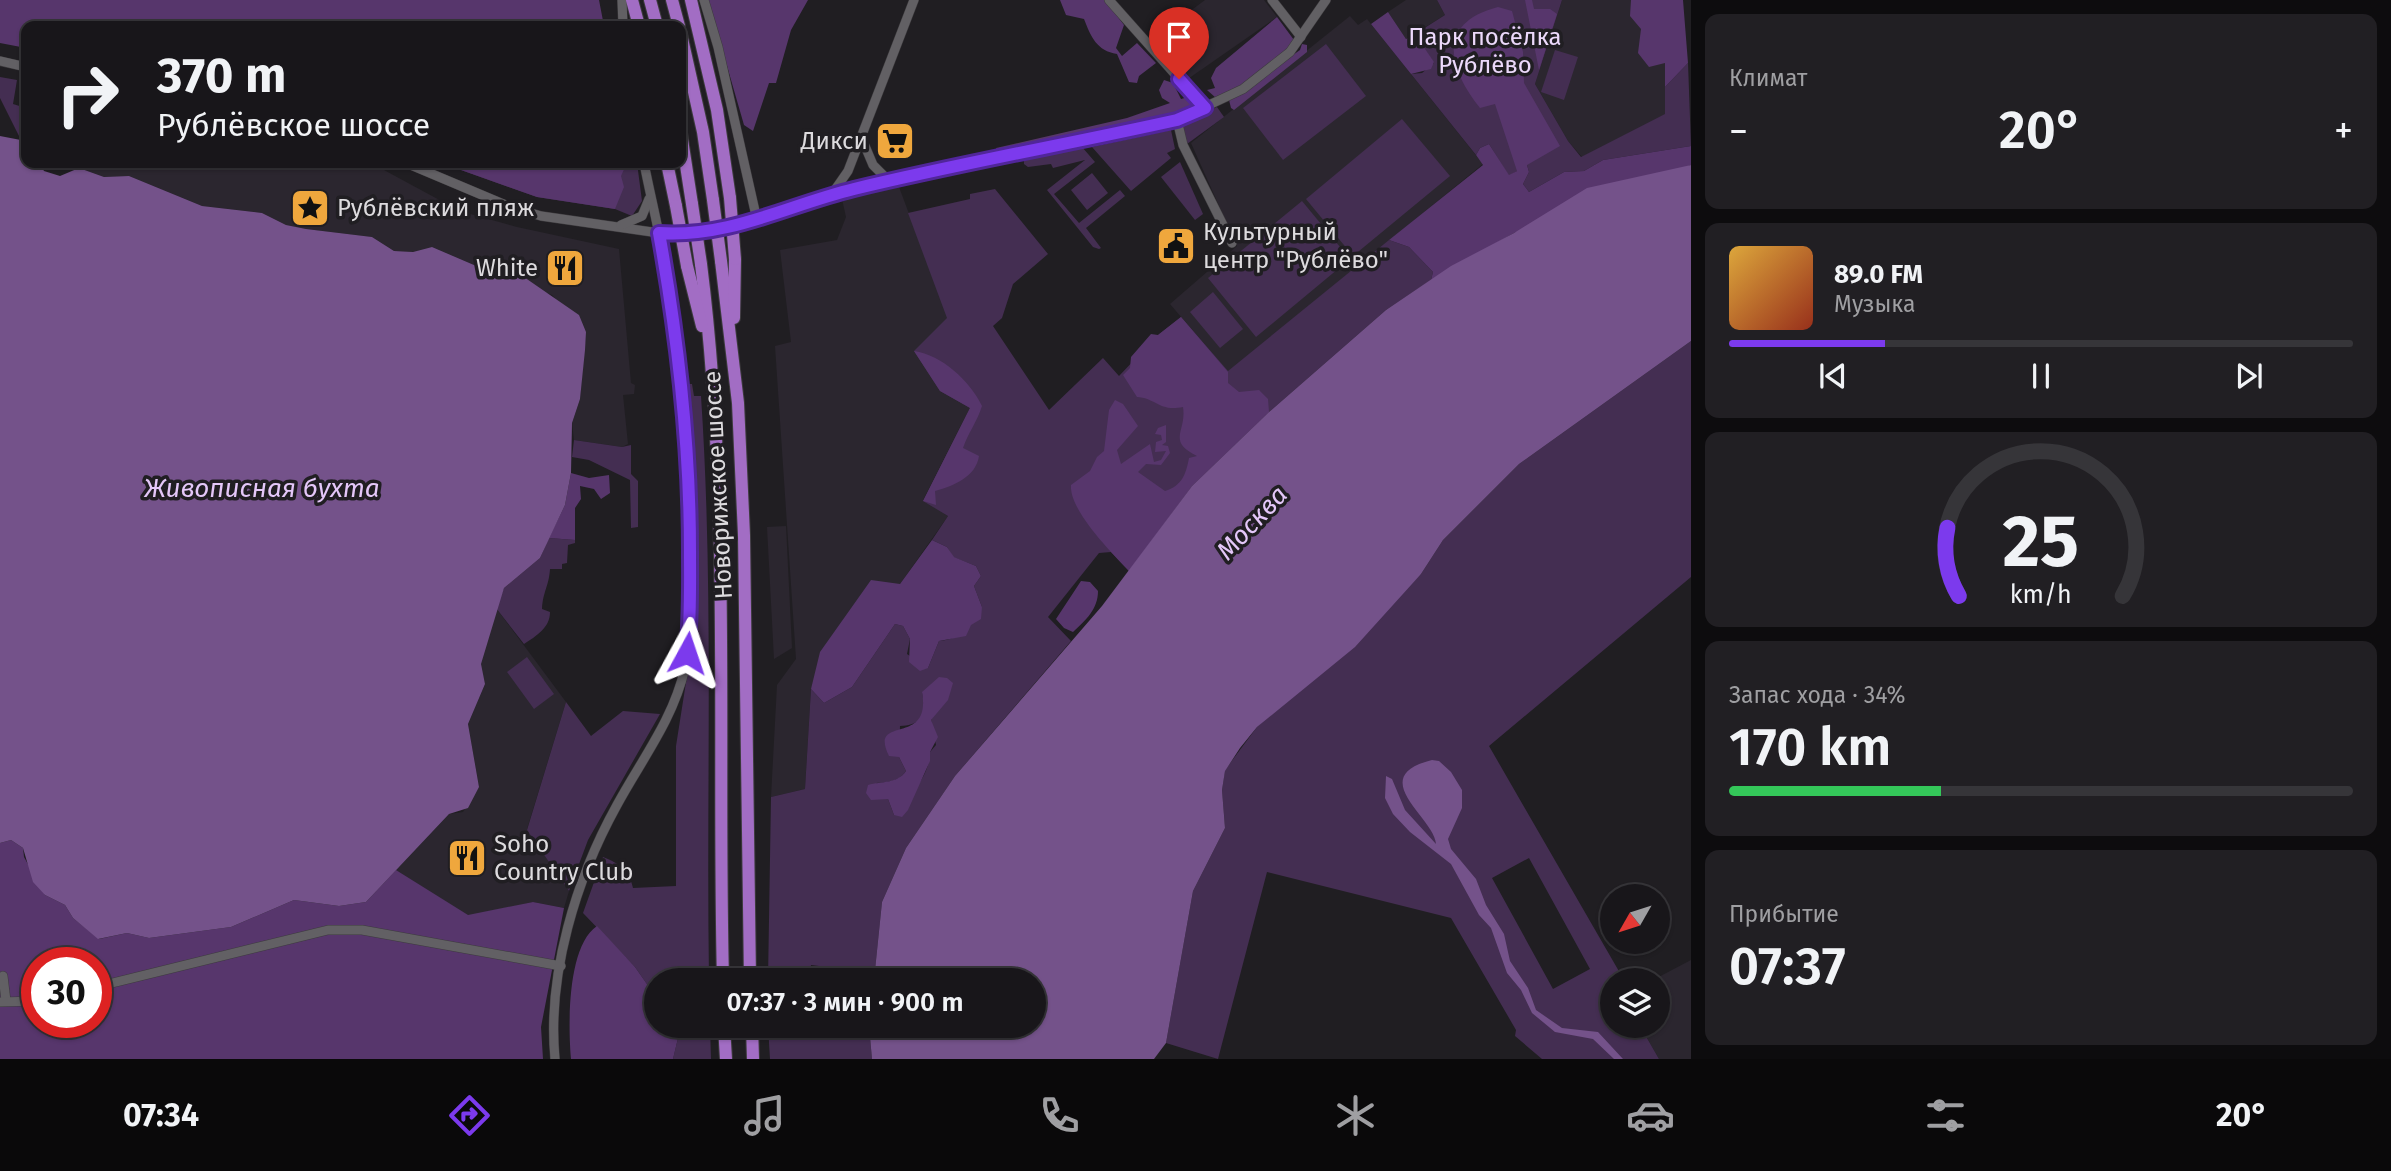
<!DOCTYPE html>
<html lang="ru">
<head>
<meta charset="utf-8">
<style>
	:root { --surface:#18161a; --page:#211f23; --text:#f1f3f6; --muted:#9f9fa2; --line:#363539; --accent:#7c3aed }
	body { margin:0; font-family:"Fira Sans",sans-serif; background:var(--page); color:var(--text); height:100vh; display:flex; flex-direction:column; font-size:26px; white-space:nowrap }
	* { box-sizing:border-box; margin:0 }
	p { font-size:23px; color:var(--muted) }
	.icon { flex:none; width:38px; height:38px; fill:none; stroke:currentColor; stroke-width:2; stroke-linecap:round; stroke-linejoin:round }
	.map { position:relative; flex:1; overflow:hidden }
	.side { display:flex; flex-direction:column; gap:14px; padding:14px; background:#0d0c0e; width:700px }
	.side>* { flex:none }
	.banner { position:absolute; left:21px; top:21px; width:665px; height:147px; border-radius:14px; box-shadow:0 2px 5px #0004,0 0 0 2px var(--line); background:#18161a; color:var(--text); overflow:hidden }
	.needle { width:46px; rotate:231deg }
	.controls { position:absolute; left:1600px; top:884px; display:grid; gap:14px }
	.controls a { display:grid; place-items:center; width:70px; height:70px; border-radius:50%; background:var(--surface); box-shadow:0 2px 5px #0004,0 0 0 2px var(--line); font-size:35px }
	.speed { position:absolute; left:21px; top:947px; display:flex; gap:14px; font-size:35px; font-weight:700; text-align:center }
	.speed>* { display:grid; place-content:center; width:91px; height:91px; border-radius:50%; background:var(--surface); box-shadow:0 2px 5px #0004,0 0 0 2px var(--line); line-height:1 }
	.speed .limit { border:10px solid #d22; background:#fff; color:#111 }
	.pin { position:absolute; display:grid; place-items:center; width:60px; height:60px; color:#fff; margin:-72px -30px; border-radius:50% 50% 50% 0; rotate:-45deg; box-shadow:0 0 7px #0007 }
	.pin .icon { rotate:45deg }
	.me { position:absolute; width:77px; margin:-38px; rotate:5deg; stroke-linejoin:round; filter:drop-shadow(0 0 5px #0008) }
	.turn { display:flex; align-items:center; gap:24px; height:147px; padding:0 21px; font-size:32px }
	.turn .icon { width:91px; height:91px; stroke-width:2.5 }
	.turn b { display:block; font-size:49px; line-height:60px }
	.big { font-size:52px; font-weight:600; line-height:1.1 }
	.side .widget { flex:1; display:flex; flex-direction:column; justify-content:center; gap:10px; min-width:0; padding:0 24px; border-radius:14px; background:var(--page) }
	.side .dial { align-items:center; gap:0 }
	.dial svg { height:182px; overflow:visible; fill:none; stroke:var(--line); stroke-width:7; stroke-linecap:round; text-anchor:middle }
	.dial text { fill:var(--text); stroke:none }
	.song { display:flex; align-items:center; gap:21px }
	.cover { width:84px; height:84px; border-radius:10px; background:linear-gradient(135deg,hsl(40 70% 55%),hsl(10 70% 35%)) }
	.played { height:7px; border-radius:4px; background:linear-gradient(90deg,var(--accent) 25%,var(--line) 25%) }
	.keys { display:flex; justify-content:space-around; direction:ltr }
	.heat { display:flex; justify-content:space-between; align-items:center; font-size:38px; direction:ltr }
	.charge { height:10px; border-radius:5px; background:linear-gradient(90deg,#34c759 34%,var(--line) 0) }
	.trip { position:absolute; left:644px; top:968px; width:402px; height:70px; border-radius:35px; background:var(--surface); box-shadow:0 2px 5px #0004,0 0 0 2px var(--line); font-weight:600; line-height:70px; text-align:center }
	.tab-bar { display:flex; height:112px; justify-content:space-around; align-items:center; background:#0a090a; color:var(--muted) }
	.tab-bar .icon { width:49px; height:49px }
	.tab-bar .current { color:var(--accent) }
	.tab-bar b { font-size:32px; color:var(--text) }
	main { display:flex; flex:1; min-height:0 }
	.map>svg:first-child { display:block }
	.built { fill:#2b262f }
	.green { fill:#442e52; fill-rule:evenodd }
	.forest { fill:#57366c; fill-rule:evenodd }
	.water { fill:#74528a }
	.lines { fill:none; stroke-linecap:round; stroke-linejoin:round }
	.minor-casing { stroke:#3d3b3e; stroke-width:10 }
	.highway-casing { stroke:#3d3b3e; stroke-width:14 }
	.minor { stroke:#626064; stroke-width:9 }
	.highway { stroke:#a26dc4; stroke-width:12 }
	.highway-bridge-casing { stroke:#3d3b3e; stroke-width:14; stroke-linecap:butt }
	.highway-bridge { stroke:#a26dc4; stroke-width:12 }
	.route-casing { stroke:#51269a; stroke-width:18 }
	.route { stroke:#7c3aed; stroke-width:12 }
	.labels { text-anchor:middle; dominant-baseline:central; stroke-width:7; stroke-linejoin:round; paint-order:stroke }
	.park-label { font-size:24px; fill:#ecd9fb; stroke:#201e22 }
	.poi-label { font-size:24px; fill:#dddbde; stroke:#201e22; text-anchor:start }
	.street-label { font-size:24px; fill:#dddbde; stroke:#201e22 }
	.water-label { font-size:26px; font-style:italic; fill:#e4c7f9; stroke:#201e22 }
</style>
</head>
<body>
<main>
<div class="map">
<svg width="1691" height="1059" viewBox="0 0 1691 1059">
	<rect width="100%" height="100%" fill="#201e22"/>
	<g class="built">
		<polygon points="1205,0 1264,0 1277,17 1185,81 1153,39"/>
		<polygon points="1406,0 1437,0 1445,15 1406,39 1388,12"/>
		<polygon points="1562,0 1665,0 1666,114 1582,157 1568,141 1535,84"/>
		<polygon points="1350,16 1358,25 1367,19 1483,164 1228,372 1170,304 1237,246 1191,143"/>
		<polygon points="80,163 371,163 445,203 445,207 517,227 619,249 631,383 635,385 634,394 623,395 628,444 622,447 574,440 572,423 580,399 586,332 552,295 541,291 508,266 495,270 474,265 432,247 413,252 394,251 372,237 306,229 286,225 262,213 202,206 129,176 104,177 79,168"/>
		<polygon points="899,187 948,318 940,391 970,408 923,500 948,516 900,584 811,689 805,789 771,797 777,685 796,659 775,346 791,342 780,250 837,240 846,217 842,199"/>
		<polygon points="786,526 792,648 774,659 767,527"/>
		<polygon points="496,608 566,702 527,829 569,891 564,908 533,902 468,916 396,870 449,814 463,812 479,787 468,724 485,684 480,664"/>
		<polygon points="1691,960 1691,1059 1659,1059 1640,1026 1657,1026 1657,980 1653,980"/>
	</g>
	<g class="green">
		<polygon points="1437,0 1562,0 1535,84 1568,141 1581,157 1665,114 1665,87 1688,63 1691,146 1603,160 1584,171 1564,172 1529,192 1523,184 1529,172 1527,165 1509,176 1489,144 1480,148 1476,155 1411,74 1422,73 1434,63 1415,34 1445,15"/>
		<polygon points="1326,44 1366,96 1283,160 1243,108"/>
		<polygon points="1555,50 1578,57 1564,100 1541,92"/>
		<polygon points="0,77 17,80 13,104 26,108 26,141 21,140 0,98"/>
		<polygon points="1217,107 1224,117 1187,144 1179,122"/>
		<polygon points="1402,119 1450,176 1353,256 1306,199"/>
		<polygon points="1171,130 1175,149 1167,153 1171,158 1131,191 1092,147"/>
		<polygon points="1082,147 1095,162 1054,194 1079,223 1120,190 1125,196 1086,228 1101,248 1099,249 1093,247 1047,190 1085,160 1053,168 1051,164 1028,167 1024,164 1024,160"/>
		<polygon points="1180,162 1203,214 1195,220 1161,177"/>
		<polygon points="450,163 637,163 642,201 632,216 615,209 537,197 461,170"/>
		<polygon points="1092,173 1108,193 1087,210 1071,190"/>
		<path d="M995,189L1048,254L1013,284L1002,318L993,326L1049,410L1103,358L1119,376L1158,335L1181,317L1228,371L1389,240L1409,247L1433,272L1431,280L1386,310L1269,412L1192,486L1129,571L1111,552L1099,553L1048,617L1071,641L955,776L906,848L882,902L874,980H834L835,968L811,965L809,980H768L771,797L805,789L811,689L824,703L852,687L895,624L903,626L910,639L907,654L928,668L939,641C962,639 971,626 982,607L974,586L981,576L976,566L953,557L947,547L932,540L948,516L923,501L970,408L940,391L914,351L947,318L908,213L970,199V194ZM922,692L935,712L931,720L936,745L930,752C930,776 909,797 894,815L888,799L876,783C889,782 898,782 906,771L899,757L900,726C924,725 926,713 922,692Z"/>
		<polygon points="1302,201 1350,259 1256,337 1208,278"/>
		<polygon points="1213,292 1243,329 1220,348 1190,312"/>
		<path d="M1691,341V577L1489,746L1624,980H1612V1026H1640L1659,1059H1542L1515,1036L1516,1030L1451,918L1267,872L1218,1059L1166,1043L1193,891L1225,828L1222,790L1225,770L1257,727L1421,574L1443,540L1519,464ZM1529,858L1590,969L1553,989L1492,878Z"/>
		<path d="M686,384H692L694,396H701C714,590 706,786 709,980H656V997L635,967L583,913L603,857C620,864 629,869 633,888L676,886V746L692,644L695,498Z"/>
		<polygon points="574,440 622,447 631,445 631,474 638,481 638,527 631,528 630,480 589,460 572,457"/>
		<path d="M549,538L575,540V543L568,545L567,563L562,564V569H550C549,586 543,591 542,609L550,612C550,628 536,636 524,644L496,608L504,588L540,558Z"/>
		<polygon points="527,657 554,694 534,709 507,672"/>
		<polygon points="566,702 591,736 623,711 660,714 588,840 569,891 527,830"/>
		<polygon points="675,1026 710,1026 711,1059 673,1059 679,1034"/>
		<polygon points="768,1026 869,1026 872,1059 770,1059"/>
	</g>
	<g class="forest">
		<polygon points="0,0 599,0 604,26 26,26 26,48 0,43"/>
		<polygon points="708,0 808,0 791,30 776,83 769,83 753,131 744,125"/>
		<path d="M1060,0H1105L1124,25L1116,48L1122,56L1137,43L1156,63L1139,76L1137,83L1129,82L1117,54C1097,51 1091,37 1084,19L1066,15Z"/>
		<polygon points="1525,0 1532,0 1534,9 1550,9 1557,14 1539,70"/>
		<polygon points="1631,0 1683,0 1688,63 1665,87 1665,63 1649,67 1638,53 1641,29 1630,16"/>
		<path d="M1498,7L1512,11L1523,52L1524,83L1560,146L1527,165L1529,172L1523,184L1529,192L1564,172L1584,171L1603,160L1691,146V165L1514,233L1431,280L1433,272L1409,247L1389,240L1483,165L1476,155L1480,148L1489,144L1509,175L1517,171L1495,104L1480,108C1448,68 1436,23 1498,7Z"/>
		<polygon points="1388,12 1406,39 1415,34 1434,62 1431,69 1411,74 1371,24"/>
		<path d="M1277,17L1294,40C1278,66 1243,85 1216,98L1207,90L1215,88L1211,78L1216,68Z"/>
		<polygon points="1302,44 1307,45 1307,52 1234,110 1231,108 1229,100 1300,50"/>
		<polygon points="1164,80 1173,83 1181,99 1188,97 1194,109 1182,115 998,155 996,148 1127,118 1170,103 1162,98 1159,90"/>
		<polygon points="450,163 625,163 626,165 621,176 624,187 615,209 537,197 461,170"/>
		<path d="M1181,317L1228,372V383L1239,392L1259,390L1268,399L1269,412L1192,486L1129,571C1111,552 1069,510 1071,485L1090,471L1097,457L1104,451L1109,410L1115,400L1123,404L1138,426L1117,450L1121,464L1150,444L1154,462L1161,460L1166,451L1155,452L1156,442L1162,440L1161,435L1155,434L1158,428L1166,425V442L1162,445L1168,446L1170,453L1161,465L1146,464L1138,472L1165,491C1182,486 1186,474 1189,458L1197,456C1166,441 1187,431 1183,407C1159,412 1156,398 1137,397L1123,375L1130,368L1131,357L1151,334L1158,335Z"/>
		<path d="M914,351C942,355 970,381 982,406C977,422 968,433 963,448L979,456C976,477 953,486 935,491L936,505L923,501L970,408L940,391Z"/>
		<polygon points="571,473 589,478 609,475 610,493 601,499 594,489 580,486 581,499 575,508 575,540 549,538 565,505"/>
		<polygon points="932,540 947,547 954,557 976,566 981,576 974,586 982,607 981,619 971,625 966,636 939,641 928,668 920,671 909,662 910,639 903,626 895,624 852,687 824,703 811,689 820,652 871,580 900,584"/>
		<path d="M1081,581L1090,582L1098,591C1098,609 1086,620 1073,632L1064,628L1056,619Z"/>
		<path d="M939,677L947,678L953,683L948,700L931,720L938,737L930,752V761L908,810L902,817L894,815L888,799L871,800L866,793L868,785C882,781 897,784 906,771L899,757L889,756C868,713 932,748 922,692Z"/>
		<path d="M11,840L23,848L24,857L45,895L65,905L73,918L99,939L127,933L149,938L231,927L294,900L339,906L366,902L396,870L468,915L533,902L564,908L541,1027L543,1059H0V843ZM37,962H96V1022H37Z"/>
		<path d="M597,926L635,967L656,997V1026H675L679,1034L673,1059H571C568,1026 567,946 597,926Z"/>
	</g>
	<g class="water">
		<polygon points="0,136 26,141 26,163 39,163 44,171 60,176 79,168 104,177 129,176 202,206 262,213 286,225 306,229 372,237 394,251 413,252 432,247 474,265 495,270 508,266 579,315 586,332 585,350 580,399 572,423 571,473 565,505 540,558 504,588 481,664 485,684 468,724 479,787 468,808 449,814 366,902 339,906 294,900 231,927 149,938 127,933 98,939 73,918 65,905 45,895 33,882 23,848 11,840 0,843"/>
		<polygon points="1691,165 1691,341 1519,464 1443,540 1421,574 1355,647 1257,727 1240,748 1225,771 1222,790 1225,828 1193,891 1166,1043 1154,1059 872,1059 869,1026 1034,1026 1034,980 874,980 882,902 906,848 955,776 1102,606 1192,486 1269,412 1386,310 1451,266 1514,233 1587,188"/>
		<path d="M1432,760L1439,761L1451,772L1462,790V808L1448,839L1451,849L1476,879L1486,905L1504,934L1510,961L1528,988L1536,1010L1562,1028L1598,1032L1623,1059H1614L1593,1039L1555,1032L1532,1013L1521,990L1507,973L1491,928L1479,915L1451,864L1410,832L1393,814L1385,798L1386,776L1392,779L1405,810L1436,844C1435,818 1364,777 1432,760Z"/>
	</g>
	<g class="lines">
		<g class="minor-casing">
			<g id="minor">
				<polyline points="622,0 623,26"/>
				<polyline points="704,0 718,47 757,220"/>
				<polyline points="1109,0 1205,108"/>
				<polyline points="1272,0 1301,37"/>
				<polyline points="0,61 26,67"/>
				<polyline points="1177,120 1183,145 1232,243"/>
				<polyline points="862,139 873,165 889,181"/>
				<polyline points="406,163 508,206 541,216 659,233 714,232 855,188 1177,120 1243,89 1290,52 1326,0"/>
				<polyline points="832,194 848,171 914,0"/>
				<polyline points="621,225 642,216 649,199"/>
				<polyline points="3,976 6,1001"/>
				<polyline points="96,987 328,930 362,930 561,966"/>
				<polyline points="0,1002 37,1001"/>
				<path d="M555,1059C547,974 576,879 617,805C642,759 673,720 685,668C693,630 690,590 690,551C689,452 680,354 663,256C658,225 650,194 644,163"/>
			</g>
		</g>
		<g class="highway-casing">
			<g id="highway">
				<polyline points="632,0 639,26"/>
				<polyline points="650,0 657,26"/>
				<polyline points="672,0 679,26"/>
				<polyline points="691,0 717,110 730,198"/>
				<polyline points="681,34 703,132 713,200"/>
				<polyline points="681,133 692,204"/>
				<polyline points="667,163 676,206"/>
				<polyline points="721,261 738,403 744,535 750,980"/>
				<path d="M701,264C731,501 717,741 723,980"/>
				<polyline points="687,266 702,326"/>
				<polyline points="734,318 735,259"/>
				<polyline points="724,1026 726,1059"/>
				<polyline points="752,1026 753,1059"/>
			</g>
		</g>
		<use href="#minor" class="minor"/>
		<use href="#highway" class="highway"/>
		<g class="highway-bridge-casing">
			<g id="highway-bridge">
				<polyline points="730,198 735,259"/>
				<polyline points="713,200 721,261"/>
				<polyline points="692,204 701,264"/>
				<polyline points="676,206 687,266"/>
			</g>
		</g>
		<use href="#highway-bridge" class="highway-bridge"/>
	</g>
	<g class="lines">
		<g class="route-casing">
			<path id="route" d="M687,653C691,619 690,585 690,551C690,445 678,338 659,233C729,238 788,205 854,189C961,163 1069,144 1177,120L1205,108L1179,79"/>
		</g>
		<use href="#route" class="route"/>
	</g>
	<defs>
		<g id="supermarket-square" transform="scale(2.0125)"><rect x="-9" y="-9" width="18" height="18" rx="4" fill="#efa73d" stroke="#201e22"/><path d="M-6-5.5h2.5l.6 2H6L4.5 2H-2.5L-4.4-4H-6ZM-1.5 3.2a1.3 1.3 0 1 0 .1 0ZM3 3.2a1.3 1.3 0 1 0 .1 0Z" fill="#111"/></g>
		<g id="sight-square" transform="scale(2.0125)"><rect x="-9" y="-9" width="18" height="18" rx="4" fill="#efa73d" stroke="#201e22"/><path d="M0-6L1.8-2.2L6-1.7L2.9 1.2L3.7 5.4L0 3.3L-3.7 5.4L-2.9 1.2L-6-1.7L-1.8-2.2Z" fill="#111"/></g>
		<g id="civic-square" transform="scale(2.0125)"><rect x="-9" y="-9" width="18" height="18" rx="4" fill="#efa73d" stroke="#201e22"/><path d="M-.6-6.5H3V-4.5H.6V-3L4-1V1h2V6H-6V1h2V-1L-.6-3ZM-1.2 2.5V6h2.4V2.5Z" fill="#111"/></g>
		<g id="restaurant-square" transform="scale(2.0125)"><rect x="-9" y="-9" width="18" height="18" rx="4" fill="#efa73d" stroke="#201e22"/><path d="M-5-6h1v4h1v-4h1v4h1v-4h1v5L-1.5 .5V6h-2V.5L-5-1ZM5-6V6H3V1.5H1.5Q1.5-4 5-6Z" fill="#111"/></g>
	</defs>
	<g fill-rule="evenodd">
		<use href="#supermarket-square" x="895" y="141"/>
		<use href="#sight-square" x="310" y="208"/>
		<use href="#civic-square" x="1176" y="246"/>
		<use href="#restaurant-square" x="565" y="268"/>
		<use href="#restaurant-square" x="467" y="858"/>
	</g>
	<g class="labels">
		<g class="park-label">
			<text x="1485" y="37">Парк посёлка<tspan x="1485" dy="28">Рублёво</tspan></text>
		</g>
		<g class="poi-label">
			<text x="868" y="141" text-anchor="end">Дикси</text>
			<text x="337" y="208">Рублёвский пляж</text>
			<text x="1203" y="232">Культурный<tspan x="1203" dy="28">центр "Рублёво"</tspan></text>
			<text x="538" y="268" text-anchor="end">White</text>
			<text x="494" y="844">Soho<tspan x="494" dy="28">Country Club</tspan></text>
		</g>
		<g class="street-label">
			<text transform="translate(718 485) rotate(-93)">Новорижское шоссе</text>
		</g>
		<g class="water-label">
			<text x="262" y="488">Живописная бухта</text>
			<text transform="translate(1252 523) rotate(-47)">Москва</text>
		</g>
	</g>
</svg>
<div class="controls">
<a><svg class="needle" viewBox="-14 -14 28 28"><path d="M0-13l5 13h-10z" fill="#e53935"/><path d="M0 13l5-13h-10z" fill="#9f9fa2"/></svg></a>
<a><svg class="icon" aria-label="layers" viewBox="0 0 24 24"><path d="M12 4l9 5-9 5-9-5zM3 14l9 5 9-5"/></svg></a>
</div>
<div class="speed"><div class="limit">30</div></div>
<div class="pin" style="left:1179px;top:79px;background:#d93025"><svg class="icon" aria-label="arrive" viewBox="0 0 24 24"><path d="M6 21V4h12l-3 4 3 4H6"/></svg></div>
<svg class="me" style="left:687px;top:653px" viewBox="-20 -20 40 40"><path d="M0-17L14 15 0 8-14 15z" fill="#7c3aed" stroke="#fff" stroke-width="4"/></svg>
<div class="trip">07:37 · 3 мин · 900 m</div>
<div class="banner">
<div class="turn"><svg class="icon" aria-label="right" viewBox="0 0 24 24"><path d="M7 20v-9h11M14 6l5 5-5 5"/></svg><div><b>370 m</b>Рублёвское шоссе</div></div>
</div>
</div>
<section class="side">
<div class="widget"><p>Климат</p>
<div class="heat"><a>−</a><b class="big">20°</b><a>+</a></div>
</div>
<div class="widget">
<div class="song"><i class="cover"></i><div><b>89.0 FM</b><p>Музыка</p></div></div>
<div class="played"></div>
<div class="keys"><svg class="icon" aria-label="previous" viewBox="0 0 24 24"><path d="M18 5L8 12l10 7zM5 5v14"/></svg><svg class="icon" aria-label="pause" viewBox="0 0 24 24"><path d="M8 5v14M16 5v14"/></svg><svg class="icon" aria-label="next" viewBox="0 0 24 24"><path d="M6 5l10 7-10 7zM19 5v14"/></svg></div>
</div>
<div class="widget dial"><svg viewBox="0 0 100 80">
<path d="M14 69A42 42 0 1 1 86 69"/>
<path d="M14 69A42 42 0 0 1 9 39" stroke="#7c3aed"/>
<text x="50" y="56" font-size="32" font-weight="700">25</text>
<text x="50" y="72" font-size="11">km/h</text>
</svg></div>
<div class="widget"><p>Запас хода · 34%</p><b class="big">170 km</b><div class="charge"></div></div>
<div class="widget"><p>Прибытие</p><b class="big">07:37</b></div>
</section>
</main>
<nav class="tab-bar">
<b>07:34</b>
<svg class="icon current" aria-label="directions" viewBox="0 0 24 24"><path d="M12 3l9 9-9 9-9-9zM9 14v-3h6M13 9l2 2-2 2"/></svg>
<svg class="icon" aria-label="music" viewBox="0 0 24 24"><path d="M9 18V5l10-2v13"/><circle cx="6" cy="18" r="3"/><circle cx="16" cy="16" r="3"/></svg>
<svg class="icon" aria-label="phone" viewBox="0 0 24 24"><path d="M5 4h4l2 5-3 2q2 4 5 5l2-3 5 2v4C11 20 4 13 5 4z"/></svg>
<svg class="icon" aria-label="climate" viewBox="0 0 24 24"><path d="M12 3v18M4 7l16 10M4 17L20 7"/></svg>
<svg class="icon" aria-label="car" viewBox="0 0 24 24"><path d="M5 17H2v-5l4-1 3-4h7l3 4 3 1v5h-3M9 17h6M6 11h13"/><circle cx="7" cy="17" r="2"/><circle cx="17" cy="17" r="2"/></svg>
<svg class="icon" aria-label="filters" viewBox="0 0 24 24"><path d="M4 7h16M4 17h16"/><circle cx="9" cy="7" r="2"/><circle cx="15" cy="17" r="2"/></svg>
<b>20°</b>
</nav>
</body>
</html>
